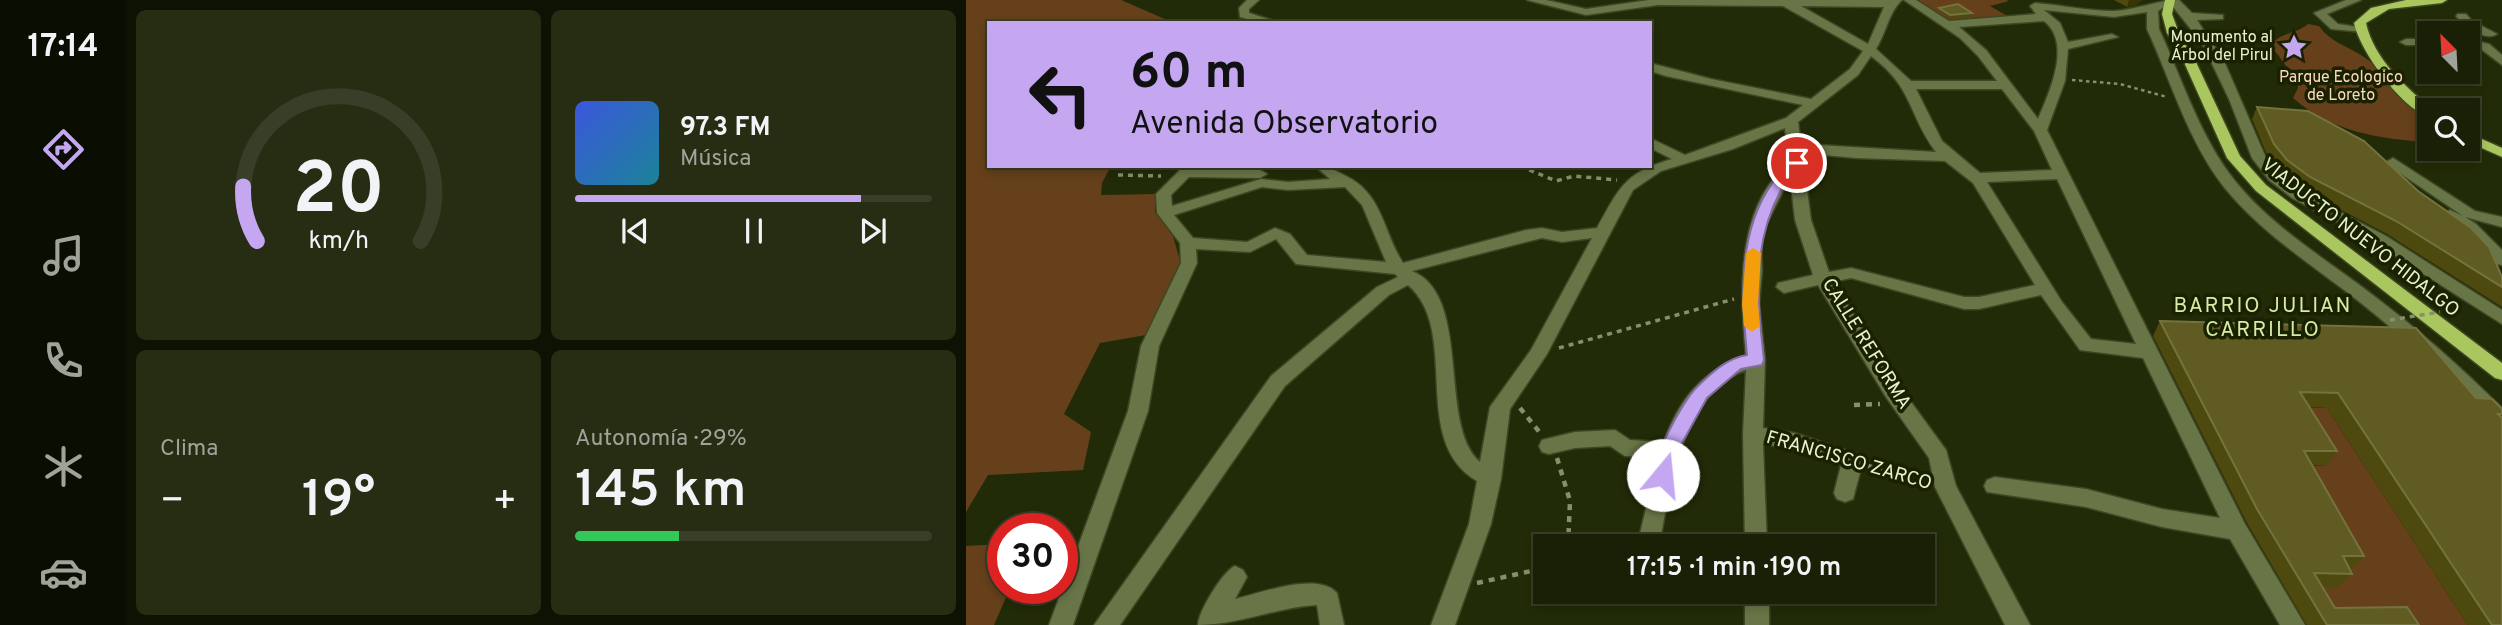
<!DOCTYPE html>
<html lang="es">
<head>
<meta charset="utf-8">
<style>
	:root { --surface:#1a2005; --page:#272d13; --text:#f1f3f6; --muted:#9fa39a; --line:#383e27; --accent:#c5a7f1 }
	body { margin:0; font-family:Overpass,sans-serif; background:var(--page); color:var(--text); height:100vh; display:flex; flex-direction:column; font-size:26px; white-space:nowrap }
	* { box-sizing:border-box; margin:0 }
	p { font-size:23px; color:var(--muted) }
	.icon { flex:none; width:38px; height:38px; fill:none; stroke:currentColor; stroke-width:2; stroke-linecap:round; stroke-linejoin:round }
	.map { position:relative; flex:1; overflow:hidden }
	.details { display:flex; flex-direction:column; gap:10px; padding:10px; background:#0e1203; width:840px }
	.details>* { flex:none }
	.banner { position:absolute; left:21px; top:21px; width:665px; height:147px; border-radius:0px; box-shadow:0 4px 10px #0003,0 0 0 2px var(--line); background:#c5a7f1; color:#111; overflow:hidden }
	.needle { width:46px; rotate:336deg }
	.tools { position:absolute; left:1451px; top:21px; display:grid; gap:14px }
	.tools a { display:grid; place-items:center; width:63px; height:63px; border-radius:0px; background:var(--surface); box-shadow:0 4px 10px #0003,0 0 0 2px var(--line); font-size:35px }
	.speed { position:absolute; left:21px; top:513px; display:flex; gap:14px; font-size:35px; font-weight:700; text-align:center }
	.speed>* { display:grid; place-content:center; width:91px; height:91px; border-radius:50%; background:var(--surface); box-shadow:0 4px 10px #0003,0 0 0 2px var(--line); line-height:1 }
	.speed .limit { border:10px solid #d22; background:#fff; color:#111 }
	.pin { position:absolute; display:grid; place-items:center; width:60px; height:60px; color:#fff; margin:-30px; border:4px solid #fff; border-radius:50%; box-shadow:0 2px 7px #0007 }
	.me { position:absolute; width:77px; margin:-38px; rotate:17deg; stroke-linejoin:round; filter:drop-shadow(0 0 5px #0008) }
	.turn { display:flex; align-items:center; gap:24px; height:147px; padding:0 28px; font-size:32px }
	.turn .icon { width:91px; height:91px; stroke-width:2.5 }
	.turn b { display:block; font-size:49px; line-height:60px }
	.big { font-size:52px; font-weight:600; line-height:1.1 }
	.details .card { flex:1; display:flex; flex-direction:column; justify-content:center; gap:10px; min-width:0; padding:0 24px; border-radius:10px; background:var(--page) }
	.details .dial { align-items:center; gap:0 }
	.dial svg { height:182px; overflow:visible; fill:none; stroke:var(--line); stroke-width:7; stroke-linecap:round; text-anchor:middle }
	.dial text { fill:var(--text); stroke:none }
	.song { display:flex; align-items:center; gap:21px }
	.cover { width:84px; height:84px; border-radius:10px; background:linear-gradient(135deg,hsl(230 70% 55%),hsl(190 70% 35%)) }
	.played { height:7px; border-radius:4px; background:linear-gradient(90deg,var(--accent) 80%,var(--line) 80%) }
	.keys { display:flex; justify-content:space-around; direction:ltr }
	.heat { display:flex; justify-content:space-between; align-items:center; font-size:38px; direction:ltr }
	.charge { height:10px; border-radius:5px; background:linear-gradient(90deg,#34c759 29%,var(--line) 0) }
	.details .tiles { flex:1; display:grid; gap:10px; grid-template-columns:repeat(2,1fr) }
	.trip { position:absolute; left:567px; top:534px; width:402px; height:70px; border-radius:0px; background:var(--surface); box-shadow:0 4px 10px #0003,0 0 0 2px var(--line); font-weight:600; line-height:70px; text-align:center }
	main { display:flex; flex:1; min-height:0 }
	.dock { display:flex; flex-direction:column; width:126px; justify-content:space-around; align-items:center; background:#0a0d02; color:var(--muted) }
	.dock .icon { width:49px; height:49px }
	.dock .active { color:var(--accent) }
	.dock b { font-size:32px; color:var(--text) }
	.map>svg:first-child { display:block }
	.green { fill:#65401b }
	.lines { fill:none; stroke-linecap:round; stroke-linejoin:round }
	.minor-casing { stroke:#3e4723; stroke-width:3 }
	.major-casing { stroke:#3e4723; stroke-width:3 }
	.path-far2 { stroke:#86906d; stroke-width:2.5; stroke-dasharray:3.5 3.5; stroke-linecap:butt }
	.path-far1 { stroke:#86906d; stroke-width:3.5; stroke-dasharray:5 5; stroke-linecap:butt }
	.path { stroke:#86906d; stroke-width:4.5; stroke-dasharray:6 6; stroke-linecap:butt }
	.minor { fill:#687647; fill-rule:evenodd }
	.major { fill:#a9c65f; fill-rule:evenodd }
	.path-bridge { stroke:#86906d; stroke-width:3.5; stroke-dasharray:5 5; stroke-linecap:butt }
	.wall { fill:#4e490f }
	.shaded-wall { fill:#363503 }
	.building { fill:#5f5b23; stroke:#74733e; stroke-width:2 }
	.route { fill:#c5a7f1; stroke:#806d9d; stroke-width:2 }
	.slow { fill:#f59e0b }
	.labels { text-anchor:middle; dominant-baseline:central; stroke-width:7; stroke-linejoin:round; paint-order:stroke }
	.far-poi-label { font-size:16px; fill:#e7f3d0; stroke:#192100; text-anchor:end }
	.far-park-label { font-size:16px; fill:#fadabf; stroke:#192100 }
	.street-label { font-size:19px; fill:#e7f3d0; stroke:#192100 }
	.neighbourhood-label { font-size:21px; letter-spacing:2px; fill:#d6eca5; stroke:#192100 }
</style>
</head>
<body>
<main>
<nav class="dock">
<b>17:14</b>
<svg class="icon active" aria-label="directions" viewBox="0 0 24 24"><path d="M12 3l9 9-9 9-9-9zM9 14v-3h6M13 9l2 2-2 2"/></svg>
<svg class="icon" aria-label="music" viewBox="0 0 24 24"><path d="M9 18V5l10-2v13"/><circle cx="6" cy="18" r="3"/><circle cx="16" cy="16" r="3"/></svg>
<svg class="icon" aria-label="phone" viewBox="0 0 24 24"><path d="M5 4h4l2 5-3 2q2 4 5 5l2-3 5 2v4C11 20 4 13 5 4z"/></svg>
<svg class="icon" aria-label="climate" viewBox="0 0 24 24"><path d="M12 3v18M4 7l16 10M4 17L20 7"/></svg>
<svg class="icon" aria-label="car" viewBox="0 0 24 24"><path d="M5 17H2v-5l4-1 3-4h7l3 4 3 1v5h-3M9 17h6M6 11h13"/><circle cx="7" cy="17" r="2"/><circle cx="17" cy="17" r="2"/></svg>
</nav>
<section class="details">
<div class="tiles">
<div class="card dial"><svg viewBox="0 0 100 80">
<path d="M14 69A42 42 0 1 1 86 69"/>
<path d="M14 69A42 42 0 0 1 8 45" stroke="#c5a7f1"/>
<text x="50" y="56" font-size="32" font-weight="700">20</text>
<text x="50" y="72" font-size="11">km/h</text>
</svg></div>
<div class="card">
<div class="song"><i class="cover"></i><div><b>97.3 FM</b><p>Música</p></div></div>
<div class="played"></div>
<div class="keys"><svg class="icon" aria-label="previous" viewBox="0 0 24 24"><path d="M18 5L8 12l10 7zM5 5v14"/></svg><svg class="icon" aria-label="pause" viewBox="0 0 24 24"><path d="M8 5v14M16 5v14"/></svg><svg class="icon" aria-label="next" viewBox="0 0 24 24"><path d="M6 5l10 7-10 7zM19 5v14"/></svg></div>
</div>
<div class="card"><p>Clima</p>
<div class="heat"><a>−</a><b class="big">19°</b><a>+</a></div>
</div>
<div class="card"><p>Autonomía · 29%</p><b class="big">145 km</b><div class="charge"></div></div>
</div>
</section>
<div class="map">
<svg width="1536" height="625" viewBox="0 0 1536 625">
	<rect width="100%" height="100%" fill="#222b07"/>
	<g class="green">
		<polygon points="0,0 155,0 208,23 23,23 23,166 145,166 136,183 135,195 189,194 189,212 207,236 215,264 180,335 134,343 98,414 125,432 117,470 22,475 0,512"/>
		<polygon points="951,0 1040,0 1043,1 1024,6 1045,18 983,23"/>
		<path d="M1342,24L1353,26C1364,42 1382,46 1398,57C1419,71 1442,104 1463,118V142C1413,139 1366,132 1327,98L1332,88L1331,77C1319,68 1315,56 1304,46C1312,33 1330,34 1342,24Z"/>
		<polygon points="1325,407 1361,408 1502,625 1359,625 1336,586 1373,587 1364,570 1385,569 1328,465 1359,466"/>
		<polygon points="37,544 37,588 44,588 28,625 0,625 0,546"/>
	</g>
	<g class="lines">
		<g class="minor-casing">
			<g id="minor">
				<polygon points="281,0 293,0 283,9 283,13 315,23 296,23 274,17 273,8"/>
				<path d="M561,0H580L620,9L683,0H936C923,12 920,33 910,49L945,81H1031L1012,56L994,38L938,0H950L983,21L1070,14L1064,6L1069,3C1095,5 1122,11 1148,11C1171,10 1190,0 1213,0L1226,13L1257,15V19L1231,20L1258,61L1300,158L1313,174L1336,192L1420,236L1536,310V324L1409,243L1326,198L1303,180L1286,158L1263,99L1236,43L1204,3L1192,11L1193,29C1216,79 1234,137 1269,181C1307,228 1360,259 1408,296C1453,330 1496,368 1536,408V428L1529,425C1487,382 1443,341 1395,303C1348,266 1296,234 1258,187C1222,141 1205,81 1181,29V12L1148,17L1078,10L1094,23L1102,42L1146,34L1152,37L1102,49L1099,81L1081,130L1279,524L1339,625H1314L1264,539L1196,527L1120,507L1021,492L1018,486L1021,480L1029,477L1120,489L1196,509L1254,518L1177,358L1114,350L1075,295L1013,309H998L885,278L867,282L934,387L980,450L990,486L1064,625H1039L969,487L963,458L920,397L852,285L818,293L810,287L812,283L847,275L829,220L824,177L797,231L795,244L796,271L793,304L799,360L797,428L828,433L894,455L897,461L887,499L879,502L871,499L868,493L875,465L827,449L797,444L801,546H779L777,434L780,370C716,391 704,489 693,546H671L692,458L659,456L644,446L609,448L583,454L576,452L573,446L576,440L609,432L649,430L664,440L698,442C713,399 736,371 780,356C774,294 769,207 823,163L819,128L767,149L695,171L667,190L581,354L544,409L535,479L525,524L489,625H465L503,524L511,481C442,441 496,332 442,285L423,295L319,386L154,625H128L305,376L411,287L432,277L429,274L330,264L310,239L284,252L230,249L231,263L193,346L182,411L107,625H83L162,411L175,346L215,263L214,243L191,213L190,194L218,166L294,170L301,174L294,178L223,177L205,195L206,206L295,179L322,182L364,179L349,166C363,166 368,170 380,176C417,194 417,232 437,263L560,230L576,228L596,232L631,228C654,187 658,173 706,159L684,148V138L719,155L820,118L837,105L700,76L684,71V63L745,79L845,99L884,69L897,51L817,6L692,5L620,15ZM835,6L918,7L902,44ZM1078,21C1106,43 1084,91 1072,119L1020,50L993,27ZM905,56C948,88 942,115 970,152L835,144L832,122L892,75ZM950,89H1036L1068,131L1086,170L1014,173L976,141ZM836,153L890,158L979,161L1007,183L1069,285L1013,297H998L885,268L863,272L845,220ZM1091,179L1170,344L1125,339L1096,302L1021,182ZM296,187L322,190L379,187L396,205L420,262L341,255L324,234L309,228L281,242L227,238L208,215ZM576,238L596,242L626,238L565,350L524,407L514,462C471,425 507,296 446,271Z"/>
				<polygon points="1380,0 1395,0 1361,14 1372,24 1398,28 1398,32 1365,29 1348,13"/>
				<path d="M1492,14H1500L1506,21L1531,34C1519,42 1498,26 1490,16Z"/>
				<polygon points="1463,39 1463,69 1462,70 1456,66 1457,45 1440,45 1434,42 1440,39"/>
				<polygon points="1502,39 1523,44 1536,55 1536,65 1515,49 1502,45"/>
				<polygon points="1427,158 1509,211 1536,217 1536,227 1499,217 1510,224 1536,250 1536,265 1530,264 1498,230 1476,215 1484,210 1497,216 1422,165 1420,162"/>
				<path d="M269,566L277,570L281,577L269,599C295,593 352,571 371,593L378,625H354L351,605C311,607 273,625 232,625C232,612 257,571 269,566Z"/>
				<polygon points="736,592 803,592 803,625 779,625 779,604 740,600"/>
			</g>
		</g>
		<g class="major-casing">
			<g id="major">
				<polygon points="1199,0 1209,0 1206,14 1213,33 1229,60 1274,156 1300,185 1536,363 1536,380 1529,378 1290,191 1261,158 1217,60 1201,33 1196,14"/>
				<path d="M1440,0H1481L1476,3L1423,9L1400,23C1408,59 1440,88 1468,110H1463V117C1435,108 1394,51 1388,23L1405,8Z"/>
				<polygon points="1502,133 1536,148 1536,157 1502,142"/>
			</g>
		</g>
		<polyline class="path-far2" points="1106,80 1154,84 1201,97"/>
		<g class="path-far1">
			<polyline points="554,166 590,181 608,176 651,180"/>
			<polyline points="152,175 195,176"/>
			<polyline points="593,348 768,299"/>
		</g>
		<g class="path">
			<polyline points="888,405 914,404"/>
			<polyline points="554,408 575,434"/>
			<polyline points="591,458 604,501 602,546"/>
			<polyline points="902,466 961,486"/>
			<polyline points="511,583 579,568"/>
		</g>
		<use href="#minor" class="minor"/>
		<use href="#major" class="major"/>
		<polyline class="path-bridge" points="1424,320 1474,312"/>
	</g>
	<g class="wall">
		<polygon points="1148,0 1176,0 1170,5 1161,7"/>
		<polygon points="973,8 1006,13 1005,17 984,18 973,11"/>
		<polygon points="1291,107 1536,277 1536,307 1421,234 1337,190 1315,172 1302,157 1286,119"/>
		<polygon points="1194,321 1510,398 1536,409 1536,625 1502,625 1361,408 1344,407 1371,451 1360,466 1347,465 1398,556 1385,570 1384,570 1386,574 1373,587 1356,587 1369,608 1453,625 1341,625 1281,523 1187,336"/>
	</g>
	<polygon class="shaded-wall" points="1163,0 1176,0 1170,5 1161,7"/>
	<g class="building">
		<polygon points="992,4 1006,13 984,15 973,8"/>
		<polygon points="1291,107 1342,111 1398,141 1452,191 1505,228 1523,247 1536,277 1536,287 1430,221 1344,177 1321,160 1308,144"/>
		<polygon points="1194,321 1450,328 1510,398 1526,399 1536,409 1536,414 1532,414 1536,418 1536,625 1526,625 1372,393 1334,392 1371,451 1338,451 1398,556 1377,556 1386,574 1348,573 1369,608 1441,607 1453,625 1361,625 1291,509"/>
	</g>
	<path class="route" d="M826,161L837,163C832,170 823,175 819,183C785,240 791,297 798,360L796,365L775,369L741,398L711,452L704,481H690C682,464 717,400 731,387C745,373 761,358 781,355C774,287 771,210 826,161Z"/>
	<polygon class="slow" points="787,248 795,253 792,304 794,326 786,332 778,326 776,304 780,253"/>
	<defs>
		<g id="sight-bare" transform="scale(2.1)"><path d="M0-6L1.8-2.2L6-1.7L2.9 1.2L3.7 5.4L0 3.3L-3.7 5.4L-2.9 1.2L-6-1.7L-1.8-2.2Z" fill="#c5a7f1" stroke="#192100" stroke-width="2.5" paint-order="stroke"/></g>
	</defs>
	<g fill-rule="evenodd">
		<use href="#sight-bare" x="1328" y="47"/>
	</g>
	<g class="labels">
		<g class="far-poi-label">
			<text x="1307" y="38">Monumento al<tspan x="1307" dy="18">Árbol del Pirul</tspan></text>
		</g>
		<g class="far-park-label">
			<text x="1375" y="78">Parque Ecologico<tspan x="1375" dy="18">de Loreto</tspan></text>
		</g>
		<g class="street-label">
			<text transform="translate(1394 238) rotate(38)">VIADUCTO NUEVO HIDALGO</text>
			<text transform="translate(900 344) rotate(58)">CALLE REFORMA</text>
			<text transform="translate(883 461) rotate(16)">FRANCISCO ZARCO</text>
		</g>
		<g class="neighbourhood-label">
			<text x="1297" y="306">BARRIO JULIAN<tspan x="1297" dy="24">CARRILLO</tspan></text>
		</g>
	</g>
</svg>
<div class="tools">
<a><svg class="needle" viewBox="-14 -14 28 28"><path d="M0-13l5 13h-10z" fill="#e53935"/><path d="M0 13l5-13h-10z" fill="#9fa39a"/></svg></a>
<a><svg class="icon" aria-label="search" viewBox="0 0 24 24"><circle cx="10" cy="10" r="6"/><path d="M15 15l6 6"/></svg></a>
</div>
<div class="speed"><div class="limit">30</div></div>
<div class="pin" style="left:831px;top:163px;background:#d93025"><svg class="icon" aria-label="arrive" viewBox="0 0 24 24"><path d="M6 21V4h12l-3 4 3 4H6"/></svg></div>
<svg class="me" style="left:697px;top:475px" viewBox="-20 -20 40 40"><circle r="19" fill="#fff"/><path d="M0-13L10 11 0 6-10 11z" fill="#c5a7f1"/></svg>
<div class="trip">17:15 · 1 min · 190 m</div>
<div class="banner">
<div class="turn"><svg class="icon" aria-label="left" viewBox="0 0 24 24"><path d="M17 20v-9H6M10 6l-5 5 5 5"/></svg><div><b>60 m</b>Avenida Observatorio</div></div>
</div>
</div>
</main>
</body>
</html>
